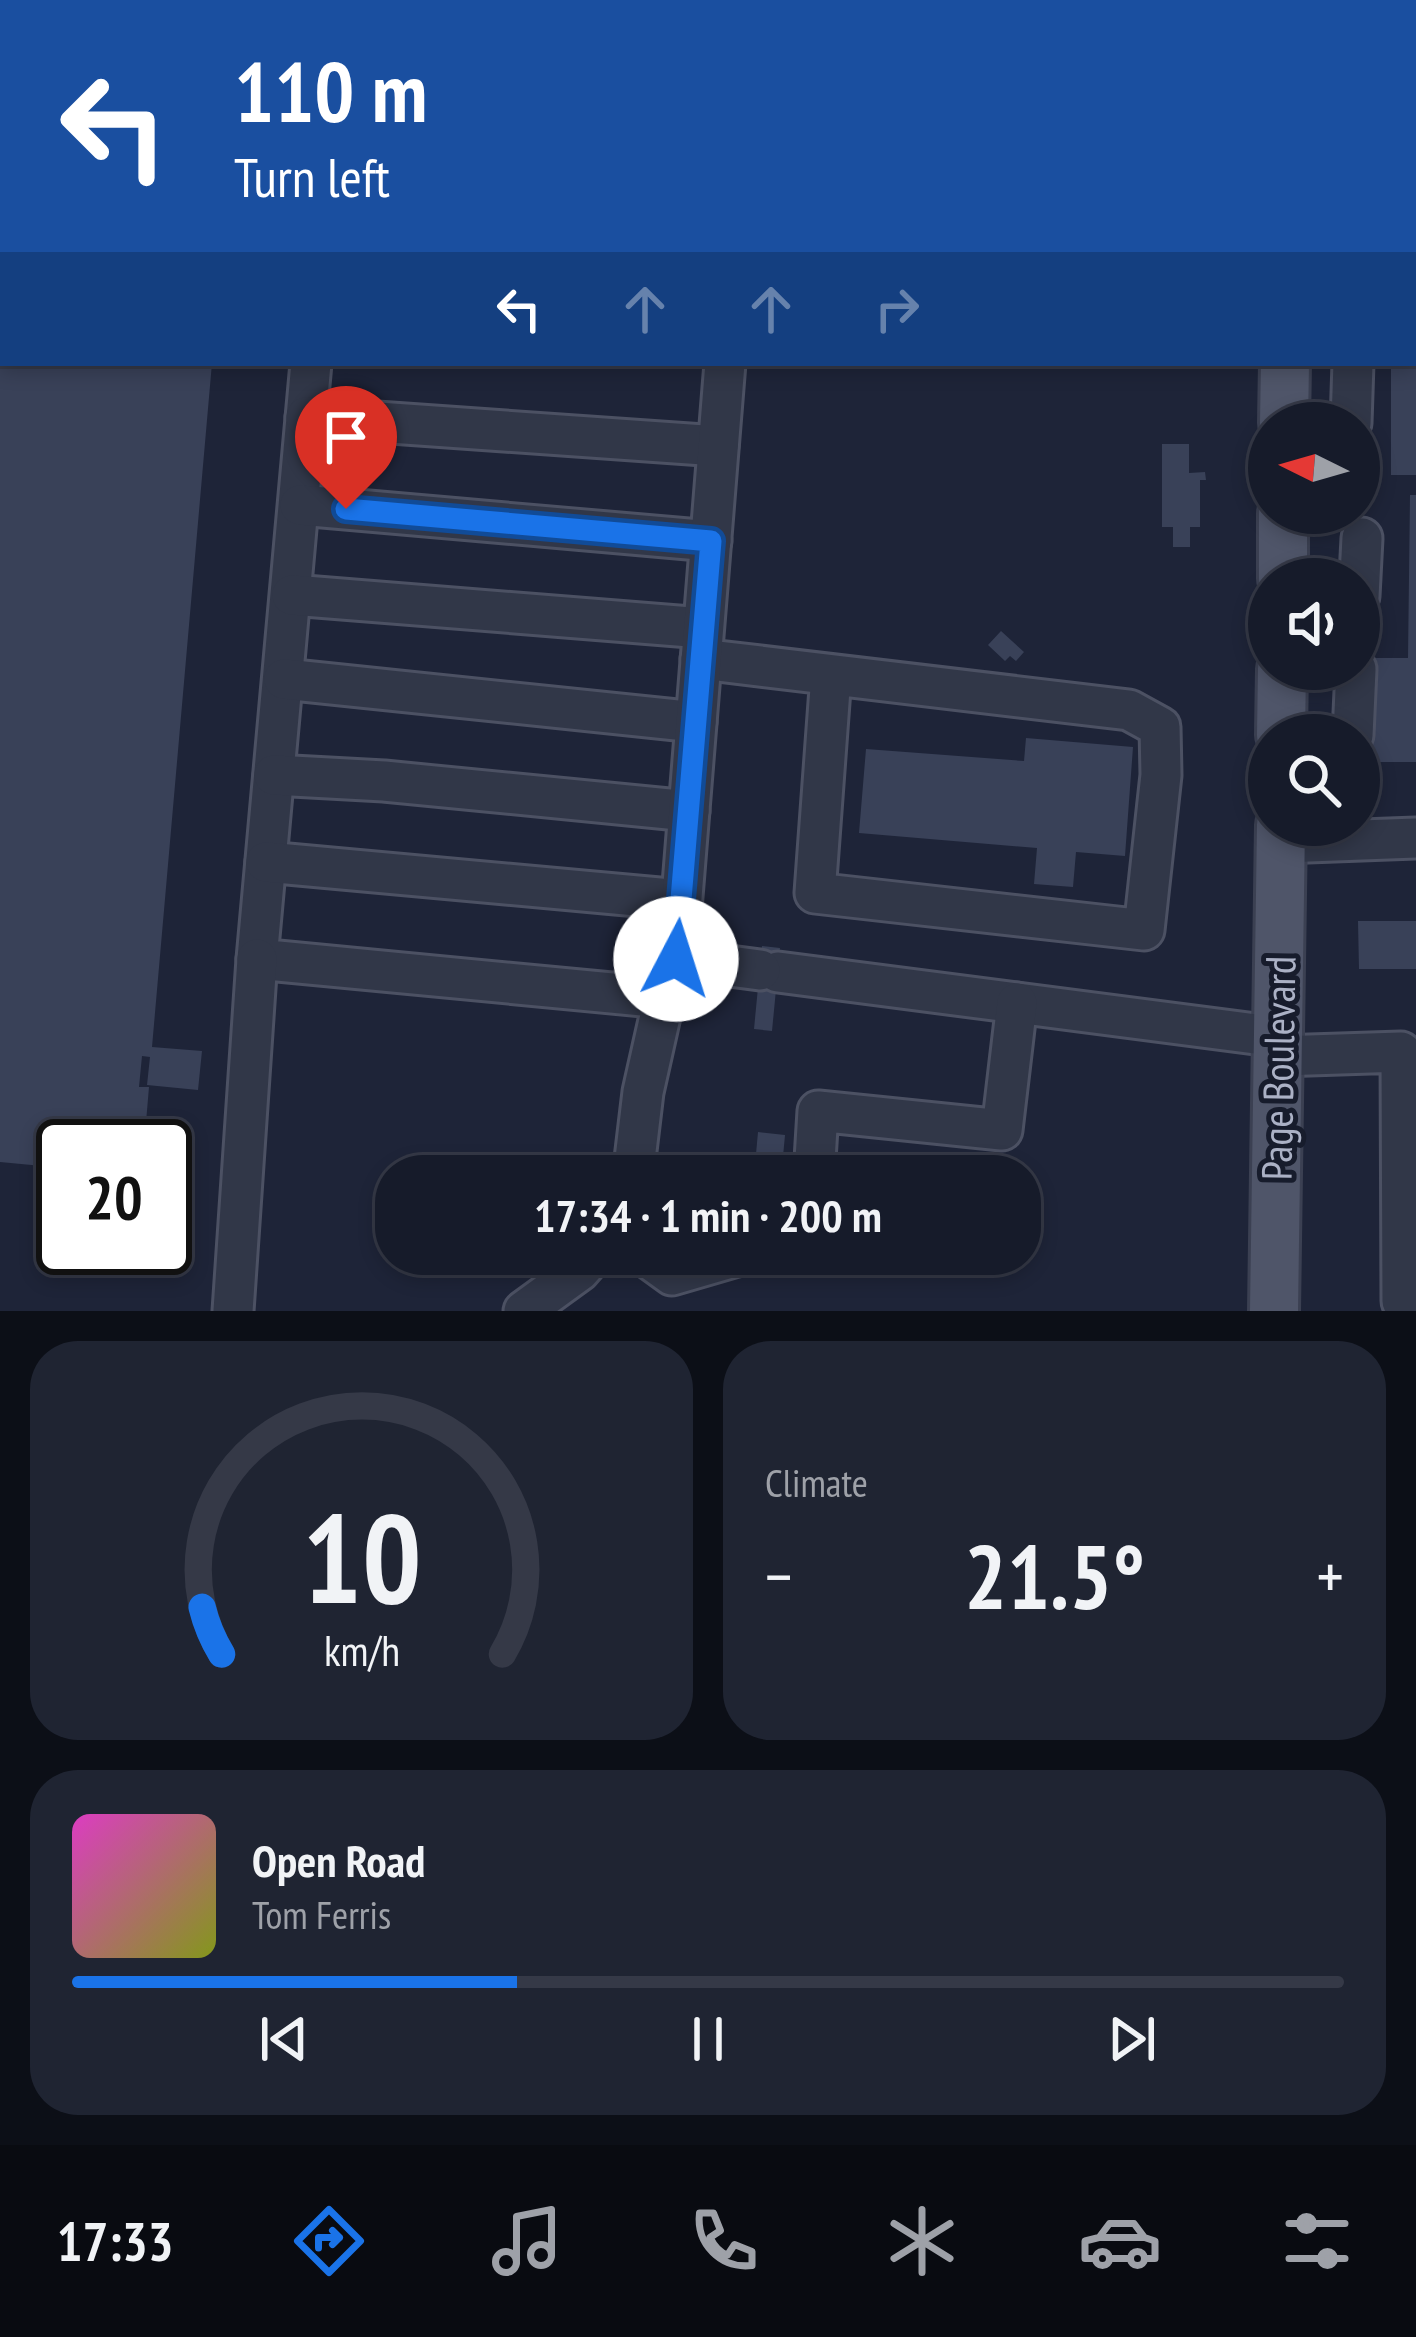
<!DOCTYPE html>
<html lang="en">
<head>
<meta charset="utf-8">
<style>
	:root { --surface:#161b2a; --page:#1f2432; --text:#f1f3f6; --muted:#9ea1a8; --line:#353947; --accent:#1a73e8 }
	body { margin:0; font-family:"PT Sans Narrow",sans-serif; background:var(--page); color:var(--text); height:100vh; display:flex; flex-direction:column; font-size:45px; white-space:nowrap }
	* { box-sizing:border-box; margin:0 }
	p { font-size:39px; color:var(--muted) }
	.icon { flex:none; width:66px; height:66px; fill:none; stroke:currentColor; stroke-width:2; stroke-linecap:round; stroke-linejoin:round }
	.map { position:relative; height:1311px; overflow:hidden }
	.drawer { display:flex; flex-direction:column; gap:30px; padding:30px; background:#0c0f17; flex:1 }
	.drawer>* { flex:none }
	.hud { position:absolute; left:0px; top:0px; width:1416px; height:366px; box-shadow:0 6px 18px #0003,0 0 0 3px var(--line); background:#1a4fa0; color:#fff; overflow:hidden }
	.needle { width:78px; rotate:275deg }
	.tools { position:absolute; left:1248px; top:402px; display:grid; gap:24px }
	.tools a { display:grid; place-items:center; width:132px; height:132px; border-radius:50%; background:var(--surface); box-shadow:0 6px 18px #0003,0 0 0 3px var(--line); font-size:60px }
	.speed { position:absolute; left:36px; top:1119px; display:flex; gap:24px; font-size:60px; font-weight:700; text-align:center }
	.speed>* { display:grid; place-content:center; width:156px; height:156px; border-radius:50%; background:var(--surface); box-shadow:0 6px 18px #0003,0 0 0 3px var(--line); line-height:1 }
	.speed .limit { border:6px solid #111; border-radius:18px; background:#fff; color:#111 }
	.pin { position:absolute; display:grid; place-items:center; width:102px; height:102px; color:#fff; margin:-123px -51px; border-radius:50% 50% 50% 0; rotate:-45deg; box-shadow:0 0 12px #0007 }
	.pin .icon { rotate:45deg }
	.me { position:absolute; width:132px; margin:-66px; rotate:5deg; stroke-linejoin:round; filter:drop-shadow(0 0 9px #0008) }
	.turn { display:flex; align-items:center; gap:42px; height:252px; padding:0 36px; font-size:54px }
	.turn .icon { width:156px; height:156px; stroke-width:2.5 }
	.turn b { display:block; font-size:84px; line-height:102px }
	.lanes { display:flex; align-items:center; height:114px; padding:0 36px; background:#0003; justify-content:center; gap:60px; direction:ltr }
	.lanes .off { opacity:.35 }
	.big { font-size:90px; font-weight:600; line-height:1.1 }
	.drawer .widget { flex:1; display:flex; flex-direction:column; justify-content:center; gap:18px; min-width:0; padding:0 42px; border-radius:48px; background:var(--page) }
	.drawer .dial { align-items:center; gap:0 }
	.dial svg { height:312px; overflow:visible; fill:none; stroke:var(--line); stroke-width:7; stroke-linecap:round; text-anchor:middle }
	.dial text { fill:var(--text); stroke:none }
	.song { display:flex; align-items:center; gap:36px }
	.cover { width:144px; height:144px; border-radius:18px; background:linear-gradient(135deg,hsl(310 70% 55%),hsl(70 70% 35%)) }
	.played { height:12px; border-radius:6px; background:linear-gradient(90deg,var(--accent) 35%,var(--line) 35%) }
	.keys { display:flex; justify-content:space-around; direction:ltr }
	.heat { display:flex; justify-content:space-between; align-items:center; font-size:66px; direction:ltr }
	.drawer .tiles { flex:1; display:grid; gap:30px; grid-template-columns:1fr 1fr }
	.widget:last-child { grid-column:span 2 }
	.trip { position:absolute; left:375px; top:1155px; width:666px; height:120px; border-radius:48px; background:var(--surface); box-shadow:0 6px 18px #0003,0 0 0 3px var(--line); font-weight:600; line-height:120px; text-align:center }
	.tabs { display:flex; height:192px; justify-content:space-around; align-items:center; background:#090b11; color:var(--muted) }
	.tabs .icon { width:84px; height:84px }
	.tabs .selected { color:var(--accent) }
	.tabs b { font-size:54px; color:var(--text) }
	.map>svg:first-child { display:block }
	.building { fill:#394158 }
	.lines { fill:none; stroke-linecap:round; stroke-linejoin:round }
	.minor-casing { stroke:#4c5163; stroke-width:45 }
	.major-casing { stroke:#3b4052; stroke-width:54 }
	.minor { stroke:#313748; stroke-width:39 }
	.major { stroke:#4f5569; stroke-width:48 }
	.route-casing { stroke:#114b97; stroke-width:30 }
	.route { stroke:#1a73e8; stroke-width:21 }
	.labels { text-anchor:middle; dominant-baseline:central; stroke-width:10; stroke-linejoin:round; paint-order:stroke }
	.street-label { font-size:42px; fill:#abb1c5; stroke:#171c2c }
</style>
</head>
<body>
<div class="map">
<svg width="1416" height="1311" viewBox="0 0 1416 1311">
	<rect width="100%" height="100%" fill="#1e2438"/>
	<g class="building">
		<polygon points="0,363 212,363 152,1047 202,1051 198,1090 147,1085 150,1057 142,1056 139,1087 149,1087 144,1146 63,1146 63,1168 0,1162"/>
		<rect x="1391" y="363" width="25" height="112"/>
		<polygon points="1162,444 1189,444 1189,473 1205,472 1206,480 1200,480 1200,527 1190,527 1190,547 1173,547 1173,527 1162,527"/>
		<polygon points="1410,495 1416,495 1416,762 1367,762 1368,658 1408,658"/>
		<polygon points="1001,631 1024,652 1016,661 1010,656 1005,661 988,645"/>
		<polygon points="1026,738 1133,747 1125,856 1076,852 1073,887 1034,884 1037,848 859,833 866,749 1024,761"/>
		<polygon points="1358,921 1416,921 1416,969 1359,969"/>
		<polygon points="762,946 780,948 772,1031 754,1029"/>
		<polygon points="758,1132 785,1135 782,1167 755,1165"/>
	</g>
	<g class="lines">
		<g class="minor-casing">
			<g id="minor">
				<polyline points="670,0 676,3"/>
				<polyline points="1394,0 1397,3"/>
				<polyline points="407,3 407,0"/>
				<polyline points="1413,47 1416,44"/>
				<polyline points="311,363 257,959 664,998"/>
				<polyline points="306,417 718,446"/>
				<polyline points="1351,423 1353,363"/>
				<polyline points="300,505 711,541"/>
				<polyline points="292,595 703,628"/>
				<polyline points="1359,596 1362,538"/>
				<polyline points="701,659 1129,710 1160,727 1161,775 1144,930 815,893 831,675"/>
				<polyline points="284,679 696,722"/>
				<polyline points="1353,735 1356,669"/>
				<polyline points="274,775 384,781 689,811"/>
				<polyline points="1281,843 1416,838"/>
				<polyline points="266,862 681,900"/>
				<polyline points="677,959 725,363"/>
				<polyline points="778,972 1279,1037"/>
				<polyline points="1279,1056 1401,1052 1402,1301 1416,1309"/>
				<polyline points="633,1176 643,1092 669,976 677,959 760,970"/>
				<polyline points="814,1176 818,1111 1002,1130 1017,1003"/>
				<polyline points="643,1254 672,1275 744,1254"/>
				<polyline points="233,1311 257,959"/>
				<polyline points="524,1311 579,1271 594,1254"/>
			</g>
		</g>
		<g class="major-casing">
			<g id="major">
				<polyline points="1294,0 1298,3"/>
				<polyline points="1413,108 1416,110"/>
				<polyline points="1284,423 1285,363"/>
				<polyline points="1283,579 1283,513"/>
				<polyline points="1281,735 1282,669"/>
				<polyline points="1274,1311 1281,825"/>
			</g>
		</g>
		<use href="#minor" class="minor"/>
		<use href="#major" class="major"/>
	</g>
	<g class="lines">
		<g class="route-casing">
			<polyline id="route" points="346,509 711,541 676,959"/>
		</g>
		<use href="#route" class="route"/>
	</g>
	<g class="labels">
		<g class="street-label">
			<text transform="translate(1278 1068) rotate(-89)">Page Boulevard</text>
		</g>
	</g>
</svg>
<div class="tools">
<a><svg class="needle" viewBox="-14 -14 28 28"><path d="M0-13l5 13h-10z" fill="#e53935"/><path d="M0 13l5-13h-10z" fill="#9ea1a8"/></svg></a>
<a><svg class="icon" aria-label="sound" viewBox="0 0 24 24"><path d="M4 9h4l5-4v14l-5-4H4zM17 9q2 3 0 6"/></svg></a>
<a><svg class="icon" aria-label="search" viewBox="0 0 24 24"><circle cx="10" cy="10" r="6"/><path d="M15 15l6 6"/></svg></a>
</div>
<div class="speed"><div class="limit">20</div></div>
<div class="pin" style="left:346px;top:509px;background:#d93025"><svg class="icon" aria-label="arrive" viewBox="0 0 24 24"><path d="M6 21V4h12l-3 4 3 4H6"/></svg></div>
<svg class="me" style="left:676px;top:959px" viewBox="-20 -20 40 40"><circle r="19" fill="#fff"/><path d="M0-13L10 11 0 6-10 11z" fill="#1a73e8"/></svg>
<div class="trip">17:34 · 1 min · 200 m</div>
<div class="hud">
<div class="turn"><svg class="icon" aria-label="left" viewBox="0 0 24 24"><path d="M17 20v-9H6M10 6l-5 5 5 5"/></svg><div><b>110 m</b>Turn left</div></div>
<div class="lanes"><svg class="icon" aria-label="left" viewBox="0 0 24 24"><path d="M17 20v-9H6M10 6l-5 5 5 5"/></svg><svg class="icon off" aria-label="ahead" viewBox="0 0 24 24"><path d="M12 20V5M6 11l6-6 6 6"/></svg><svg class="icon off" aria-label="ahead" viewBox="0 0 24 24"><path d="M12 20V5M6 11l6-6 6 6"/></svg><svg class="icon off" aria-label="right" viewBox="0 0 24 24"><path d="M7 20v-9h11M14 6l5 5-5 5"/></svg></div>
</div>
</div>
<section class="drawer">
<div class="tiles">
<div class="widget dial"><svg viewBox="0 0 100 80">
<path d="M14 69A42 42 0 1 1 86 69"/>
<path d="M14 69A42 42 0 0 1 9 57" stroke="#1a73e8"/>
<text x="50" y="56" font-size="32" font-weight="700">10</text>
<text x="50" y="72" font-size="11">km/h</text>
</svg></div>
<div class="widget"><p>Climate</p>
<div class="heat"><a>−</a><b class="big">21.5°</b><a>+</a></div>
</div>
<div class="widget">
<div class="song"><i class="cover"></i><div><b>Open Road</b><p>Tom Ferris</p></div></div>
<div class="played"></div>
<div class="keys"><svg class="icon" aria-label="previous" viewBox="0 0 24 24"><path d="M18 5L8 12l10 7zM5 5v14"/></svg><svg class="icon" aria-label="pause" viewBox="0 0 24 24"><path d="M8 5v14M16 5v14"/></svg><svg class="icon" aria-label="next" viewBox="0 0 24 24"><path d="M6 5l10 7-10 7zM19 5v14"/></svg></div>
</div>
</div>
</section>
<nav class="tabs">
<b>17:33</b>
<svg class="icon selected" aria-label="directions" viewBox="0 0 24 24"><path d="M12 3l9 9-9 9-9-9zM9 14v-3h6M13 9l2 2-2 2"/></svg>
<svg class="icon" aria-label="music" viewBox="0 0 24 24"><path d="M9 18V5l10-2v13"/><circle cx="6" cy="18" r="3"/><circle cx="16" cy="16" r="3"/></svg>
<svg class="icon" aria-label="phone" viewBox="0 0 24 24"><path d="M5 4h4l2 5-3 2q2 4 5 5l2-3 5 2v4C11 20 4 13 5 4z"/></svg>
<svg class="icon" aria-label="climate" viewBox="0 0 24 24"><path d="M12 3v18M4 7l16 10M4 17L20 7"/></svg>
<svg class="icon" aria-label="car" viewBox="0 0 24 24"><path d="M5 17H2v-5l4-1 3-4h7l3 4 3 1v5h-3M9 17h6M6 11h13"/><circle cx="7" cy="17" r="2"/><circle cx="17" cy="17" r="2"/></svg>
<svg class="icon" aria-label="filters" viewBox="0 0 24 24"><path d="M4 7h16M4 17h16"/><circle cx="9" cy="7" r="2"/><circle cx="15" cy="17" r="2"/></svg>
</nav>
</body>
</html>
